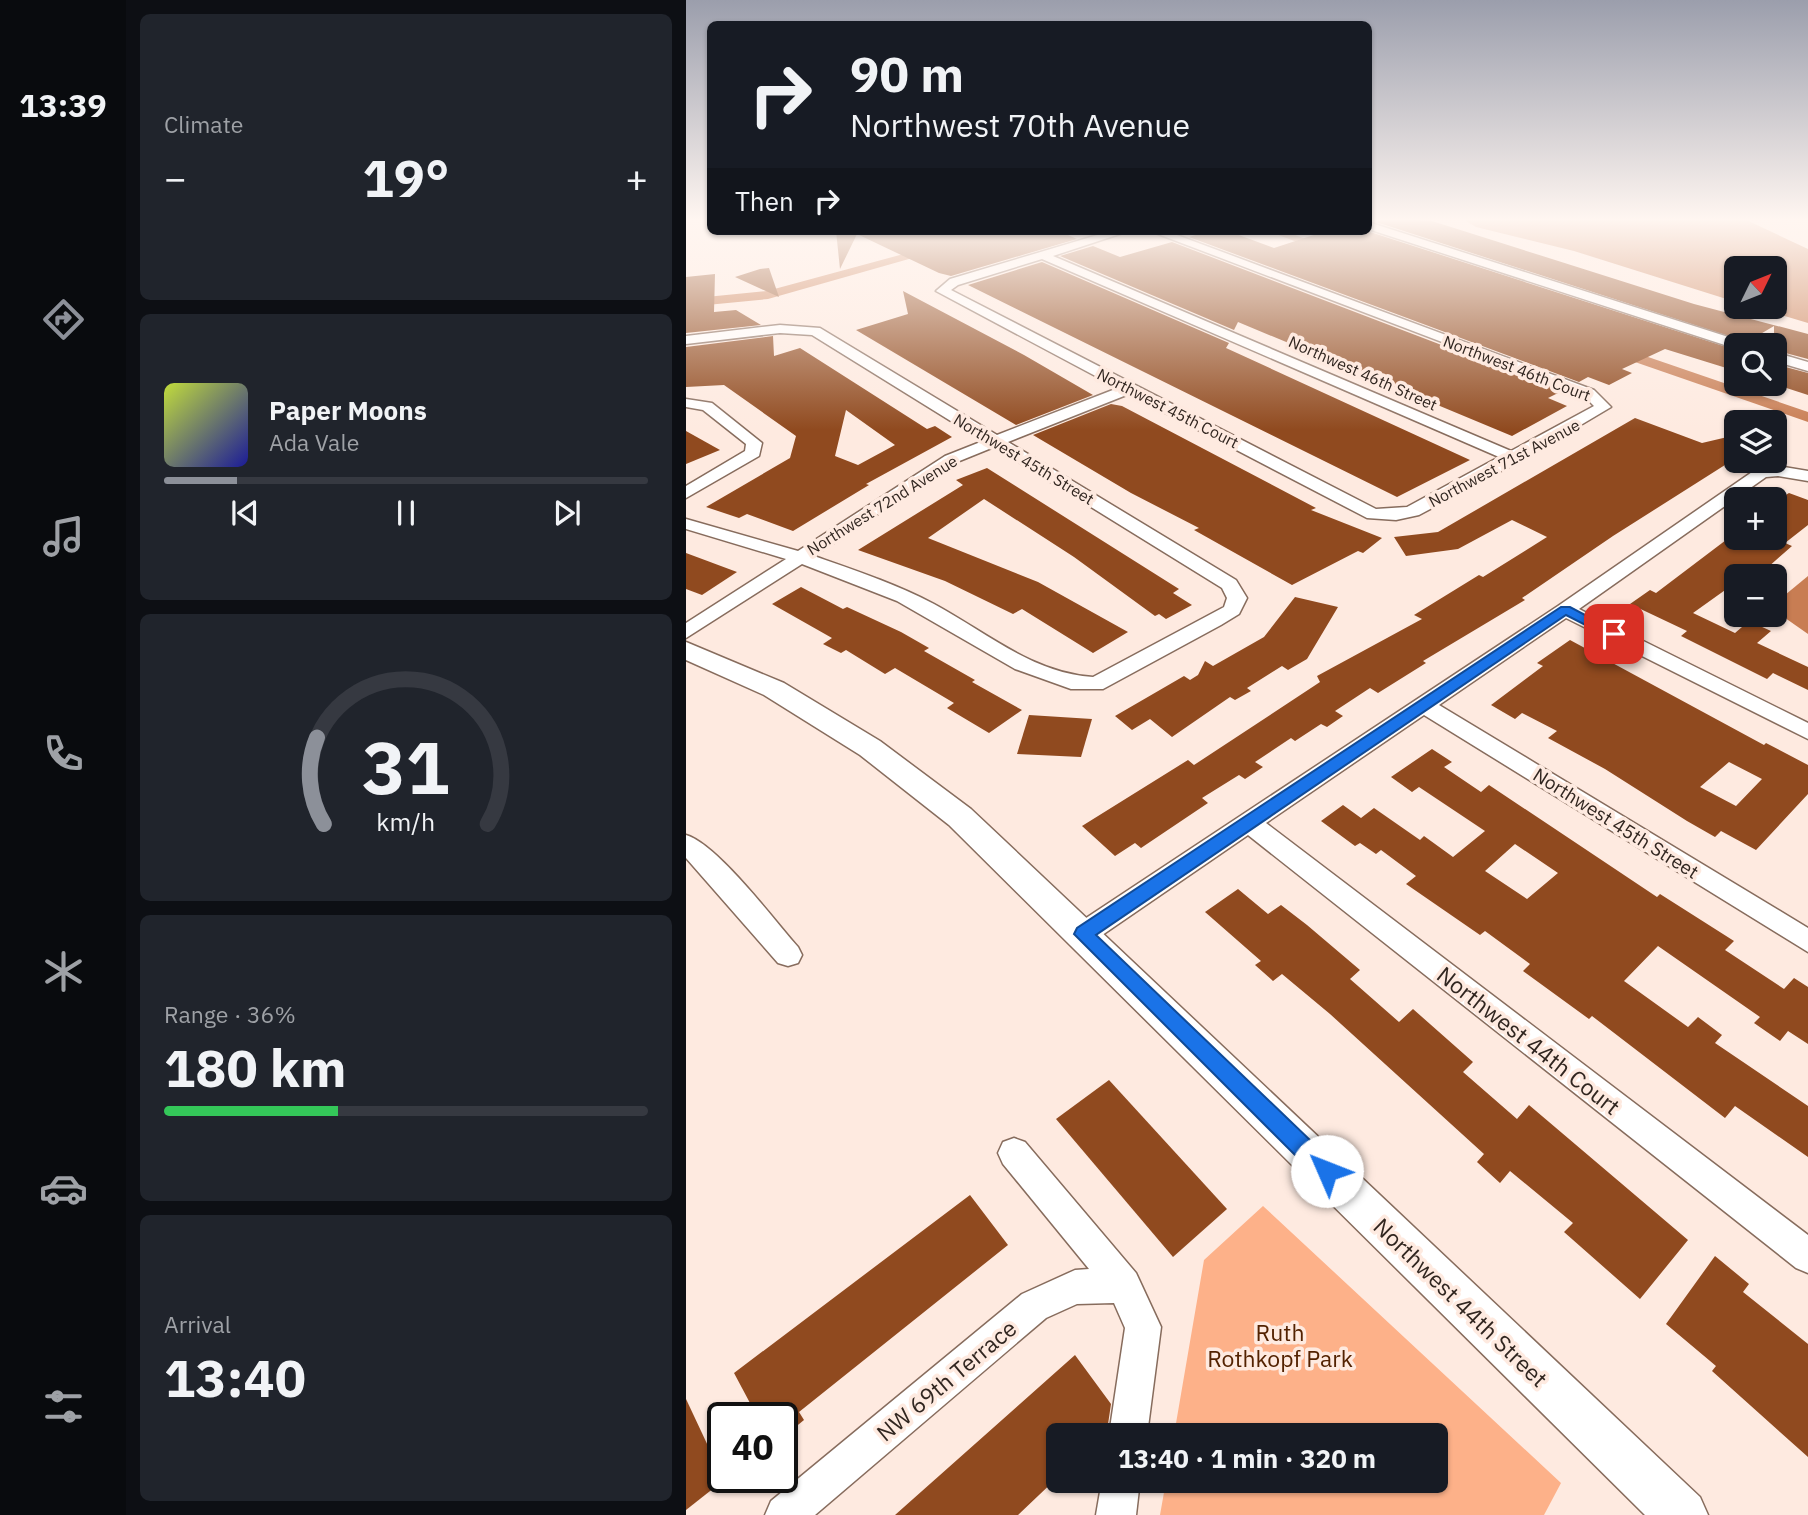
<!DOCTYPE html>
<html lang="en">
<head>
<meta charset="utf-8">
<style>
	:root { --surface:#171b24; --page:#20242c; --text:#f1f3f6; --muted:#9ea1a6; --line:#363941; --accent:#8c9099 }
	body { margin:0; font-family:"IBM Plex Sans",sans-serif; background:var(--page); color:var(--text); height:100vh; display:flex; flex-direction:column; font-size:26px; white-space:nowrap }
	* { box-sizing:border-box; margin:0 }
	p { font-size:23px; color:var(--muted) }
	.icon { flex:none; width:38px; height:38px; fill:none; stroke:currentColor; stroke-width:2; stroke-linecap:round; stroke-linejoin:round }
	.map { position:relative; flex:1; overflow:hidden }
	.side { display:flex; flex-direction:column; gap:14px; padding:14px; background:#0d0f14; width:560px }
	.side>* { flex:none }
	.banner { position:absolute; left:21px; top:21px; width:665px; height:214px; border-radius:10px; box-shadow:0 2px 5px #0004; background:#171b24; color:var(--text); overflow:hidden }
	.needle { width:46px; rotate:47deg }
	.buttons { position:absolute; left:1038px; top:256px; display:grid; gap:14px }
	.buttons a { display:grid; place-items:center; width:63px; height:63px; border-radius:10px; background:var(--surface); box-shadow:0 2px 5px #0004; font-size:35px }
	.speed { position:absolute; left:21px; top:1402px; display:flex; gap:14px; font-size:35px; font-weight:700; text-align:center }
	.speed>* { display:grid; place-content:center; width:91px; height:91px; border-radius:50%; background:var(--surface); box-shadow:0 2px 5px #0004; line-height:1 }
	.speed .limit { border:4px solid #111; border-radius:10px; background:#fff; color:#111 }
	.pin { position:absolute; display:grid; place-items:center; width:60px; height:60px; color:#fff; margin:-30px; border-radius:14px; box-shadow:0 4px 10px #0006 }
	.me { position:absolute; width:77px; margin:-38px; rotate:314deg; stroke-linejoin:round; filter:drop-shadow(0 0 5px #0008) }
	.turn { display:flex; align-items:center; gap:24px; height:147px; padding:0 28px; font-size:32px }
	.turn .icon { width:91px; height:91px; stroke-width:2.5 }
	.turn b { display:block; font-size:49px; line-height:60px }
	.then { display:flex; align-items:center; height:66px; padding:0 28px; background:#0003; gap:14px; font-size:26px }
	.big { font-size:52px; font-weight:800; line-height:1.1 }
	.side .widget { flex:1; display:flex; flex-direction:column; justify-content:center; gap:10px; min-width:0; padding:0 24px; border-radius:10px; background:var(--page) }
	.side .dial { align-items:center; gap:0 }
	.dial svg { height:182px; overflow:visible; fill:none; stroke:var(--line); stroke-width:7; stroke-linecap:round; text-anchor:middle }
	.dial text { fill:var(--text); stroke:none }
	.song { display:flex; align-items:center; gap:21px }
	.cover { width:84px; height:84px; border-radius:10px; background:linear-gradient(135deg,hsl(70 70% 55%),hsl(240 70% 35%)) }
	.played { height:7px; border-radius:4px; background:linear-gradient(90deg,var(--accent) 15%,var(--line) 15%) }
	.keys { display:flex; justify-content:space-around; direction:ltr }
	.heat { display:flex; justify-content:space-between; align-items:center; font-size:38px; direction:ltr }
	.charge { height:10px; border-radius:5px; background:linear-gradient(90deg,#34c759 36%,var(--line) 0) }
	.trip { position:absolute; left:360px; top:1423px; width:402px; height:70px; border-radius:10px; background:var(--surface); box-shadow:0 2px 5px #0004; font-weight:800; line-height:70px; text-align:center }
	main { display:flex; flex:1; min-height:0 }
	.menu { display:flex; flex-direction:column; width:126px; justify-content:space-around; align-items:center; background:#090b0e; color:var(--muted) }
	.menu .icon { width:49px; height:49px }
	.menu .on { color:var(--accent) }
	.menu b { font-size:32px; color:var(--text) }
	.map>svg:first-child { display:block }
	.green { fill:#fdb189 }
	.water { fill:#c87d53 }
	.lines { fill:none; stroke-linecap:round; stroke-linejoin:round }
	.canal { fill:#c87d53; fill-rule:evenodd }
	.building { fill:#904a1f; fill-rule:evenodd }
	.minor-casing { stroke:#876c5d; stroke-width:3 }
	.tertiary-casing { stroke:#876c5d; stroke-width:3 }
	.minor { fill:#fff; fill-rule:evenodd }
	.tertiary { fill:#fff; fill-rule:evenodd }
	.route { fill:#1a73e8; stroke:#114b97; stroke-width:2 }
	.labels { text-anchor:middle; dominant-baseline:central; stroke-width:7; stroke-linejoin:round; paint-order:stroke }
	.far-street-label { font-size:16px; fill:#312620; stroke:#feeae0 }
	.street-label { font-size:19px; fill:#312620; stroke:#feeae0 }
	.near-street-label { font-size:23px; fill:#312620; stroke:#feeae0 }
	.near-park-label { font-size:23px; fill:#532201; stroke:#feeae0 }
</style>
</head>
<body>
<main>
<nav class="menu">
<b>13:39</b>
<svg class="icon on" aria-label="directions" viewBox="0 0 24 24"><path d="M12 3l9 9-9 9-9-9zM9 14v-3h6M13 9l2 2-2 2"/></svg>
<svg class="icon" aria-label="music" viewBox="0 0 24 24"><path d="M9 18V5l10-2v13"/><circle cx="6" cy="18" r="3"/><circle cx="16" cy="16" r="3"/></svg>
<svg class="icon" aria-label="phone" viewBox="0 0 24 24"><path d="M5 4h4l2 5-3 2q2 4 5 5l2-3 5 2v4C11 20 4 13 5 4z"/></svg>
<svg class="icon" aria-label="climate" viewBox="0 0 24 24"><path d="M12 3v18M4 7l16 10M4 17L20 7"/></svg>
<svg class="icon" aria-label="car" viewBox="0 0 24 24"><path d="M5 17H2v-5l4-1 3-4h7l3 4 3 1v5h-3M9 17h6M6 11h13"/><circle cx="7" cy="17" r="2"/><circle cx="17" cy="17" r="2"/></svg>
<svg class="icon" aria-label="filters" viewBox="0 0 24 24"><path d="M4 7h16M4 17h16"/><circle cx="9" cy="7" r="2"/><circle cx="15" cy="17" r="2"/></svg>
</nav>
<section class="side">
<div class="widget"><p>Climate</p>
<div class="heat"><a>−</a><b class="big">19°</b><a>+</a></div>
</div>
<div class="widget">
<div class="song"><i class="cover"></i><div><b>Paper Moons</b><p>Ada Vale</p></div></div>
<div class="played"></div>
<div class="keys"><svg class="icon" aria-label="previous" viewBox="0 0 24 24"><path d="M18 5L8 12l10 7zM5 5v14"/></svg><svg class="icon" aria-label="pause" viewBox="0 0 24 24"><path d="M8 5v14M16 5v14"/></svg><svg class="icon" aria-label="next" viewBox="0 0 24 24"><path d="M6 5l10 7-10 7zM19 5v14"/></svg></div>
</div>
<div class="widget dial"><svg viewBox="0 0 100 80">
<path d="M14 69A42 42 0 1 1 86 69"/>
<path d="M14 69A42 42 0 0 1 11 31" stroke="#8c9099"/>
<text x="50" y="56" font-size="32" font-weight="700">31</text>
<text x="50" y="72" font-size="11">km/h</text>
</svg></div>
<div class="widget"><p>Range · 36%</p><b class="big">180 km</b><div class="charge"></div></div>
<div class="widget"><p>Arrival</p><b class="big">13:40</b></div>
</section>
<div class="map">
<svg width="1122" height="1515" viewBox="0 0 1122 1515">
	<rect width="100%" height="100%" fill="#feeae0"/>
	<polygon class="green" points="577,1206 875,1483 858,1515 474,1515 480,1481 751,1480 751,1435 488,1435 518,1260"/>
	<g class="water">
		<polygon points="782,218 1056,218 1122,249 1122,323 1065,306 1088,306 1088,268 1050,268 1050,302 888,251 790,227 780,221"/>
		<polygon points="1122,576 1122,634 1089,611 1088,604"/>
	</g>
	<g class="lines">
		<g class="canal">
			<polygon points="582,231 599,231 647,250 637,252"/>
			<polygon points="247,246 251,247 251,251 82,299 0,307 0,299 81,291"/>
			<polygon points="923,347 933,347 1122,412 1122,422 923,353"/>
		</g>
	</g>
	<g class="building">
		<polygon points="700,218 746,221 1008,304 1122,334 1122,359 1088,350 1088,326 1061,342 690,222"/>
		<polygon points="150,231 373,231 391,239 265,276 253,273 171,234 154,269"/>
		<polygon points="523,231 542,231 588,248 640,231 681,231 1050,350 1050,371 979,349 936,369 946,373 923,385 902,377 893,382 503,237"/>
		<polygon points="486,242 876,391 862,398 881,406 826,436 552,322 548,330 374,256 407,246 434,257"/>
		<polygon points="356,262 543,343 540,348 784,460 711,497 282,285"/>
		<polygon points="83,268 93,297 49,277 74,269"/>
		<polygon points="29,274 28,312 50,310 75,325 0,333 0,277"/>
		<polygon points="217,291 338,355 407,395 330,425 170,330 222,314"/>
		<path d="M87,336L88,356L114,348L241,429L249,426L266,437L180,484L183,485L107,531L61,514L53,518L20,507L104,458L110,436L38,385L0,387V347ZM160,410L209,445L172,465L149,456Z"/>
		<polygon points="1088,364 1122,373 1122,395 1088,384"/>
		<polygon points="425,404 436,406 630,508 625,510 696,538 677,553 672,551 606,585 508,530 513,528 445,493 347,435"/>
		<polygon points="949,418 1016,443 1050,435 1050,458 927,536 836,598 839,600 737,661 740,663 692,693 684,688 649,711 657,716 641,727 635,724 609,741 605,738 569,762 577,767 559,779 553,775 516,798 522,803 455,848 449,843 429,856 396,826 502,760 508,765 628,686 634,682 631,676 736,619 728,615 793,575 797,577 861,537 826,520 772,549 720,556 708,537 752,532"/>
		<polygon points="0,431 34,450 0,464"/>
		<polygon points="301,468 493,589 487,593 506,605 480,619 473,614 469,616 388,557 298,499 242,538 352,582 442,632 407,653 336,609 327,614 259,581 172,550 277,485 270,480"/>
		<polygon points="1103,493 1122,500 1122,525 1099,543 1106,546 1072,576 1050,576 1050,591 1042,588 1007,613 1049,633 1063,621 1085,631 1071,643 1122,667 1122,690 1087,673 1081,679 995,636 1001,631 944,604 964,590 970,593 1044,537 1088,538 1088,502"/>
		<polygon points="0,553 51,572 16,595 0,589"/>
		<polygon points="115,587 157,609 161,607 215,632 243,648 238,651 289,680 286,682 336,710 303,733 261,708 268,703 209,668 199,674 160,650 155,653 137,644 146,638 86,604"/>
		<polygon points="609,597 652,607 621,659 602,670 596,666 561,688 565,691 549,700 544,697 486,737 464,719 446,730 429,716 498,676 504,680 512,675 519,661 527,666 578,637"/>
		<path d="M884,640L1078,745L1080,743L1122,765V794L1070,850L1035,831L1029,837L1001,821L919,769L862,738L871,731L836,713L829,719L805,705L857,666L851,663ZM1043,762L1076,779L1050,806L1014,787Z"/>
		<polygon points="343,715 406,719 395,757 331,754"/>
		<path d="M746,749L766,762L758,767L795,792L803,785L971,897L974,894L1048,941L1039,950L1098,989L1108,978L1122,987V1044L1102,1031L1094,1041L1068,1023L1074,1017L972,946L938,981L1002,1027L1012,1017L1036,1035L1029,1043L1122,1106V1157L1049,1106L1039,1118L906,1016L903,1019L837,971L844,964L799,931L794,935L720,884L730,876L695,850L690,854L674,843L669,846L635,821L657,805L675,818L688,808L734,840L738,836L767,857L799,831L733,787L726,792L705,777ZM829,844L872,873L841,899L799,871Z"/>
		<polygon points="552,889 582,914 595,905 621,925 674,970 664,979 713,1022 727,1009 787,1062 777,1072 831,1119 843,1105 1002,1240 954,1299 878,1232 887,1223 824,1171 814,1183 791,1162 798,1154 644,1014 596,974 587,981 569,965 575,961 519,912"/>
		<polygon points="423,1080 541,1209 487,1257 370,1119"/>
		<polygon points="284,1195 322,1245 113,1412 118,1420 96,1438 96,1418 72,1418 48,1373"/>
		<polygon points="1029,1256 1063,1284 1057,1292 1122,1344 1122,1457 1026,1371 1030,1366 980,1324"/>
		<polygon points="389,1355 425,1404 421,1431 417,1435 373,1435 373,1476 332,1515 209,1515"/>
		<polygon points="0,1399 38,1480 0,1510"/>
	</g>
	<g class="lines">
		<g class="minor-casing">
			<g id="minor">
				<polygon points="682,222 1058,342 1060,345 1050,345 1048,348 682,229"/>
				<path d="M425,231H443L367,256L825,451L908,406L898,396L464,231H480L908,390L925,407L834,461L733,515L710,520L681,518L443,394L322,442L550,580L561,598L553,614L535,625L417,689H385L329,669L211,601L116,564L0,638V623L100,559L0,529V519L112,551L259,456L297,441L126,335L94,333L0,344V336L94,325L134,328L311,435L432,388L250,291L264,279ZM356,259L813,457L721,507L690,509L265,290L272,285ZM308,447L536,588L541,598L538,607L407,677C346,673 300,632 248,604C210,584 168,570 128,556L271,462Z"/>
				<polygon points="1088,352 1122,362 1122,371 1088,361"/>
				<polygon points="0,399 26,403 76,443 73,456 0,498 0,486 59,451 60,444 17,410 0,407"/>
				<polygon points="1092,466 1122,471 1122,481 1092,476 1080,477 893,609 1122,723 1122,739 880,618 753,705 1122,928 1122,952 738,715 580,823 1122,1235 1122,1273 1110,1268 562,835 406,942 397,945 388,942 384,934 388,926 872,606 1069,470"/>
				<path d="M0,835C31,844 88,920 112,947L116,955L112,963L102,966L92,963L0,858Z"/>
				<polygon points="328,1138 339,1142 450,1273 475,1327 461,1435 423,1435 439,1328 428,1303 391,1304 360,1318 129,1515 79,1515 85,1501 336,1294 389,1270 403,1269 317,1164 312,1153 317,1142"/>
				<polygon points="416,1480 454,1480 450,1515 410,1515"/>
			</g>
		</g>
		<g class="tertiary-casing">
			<polygon id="tertiary" points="0,642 98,683 194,741 285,809 1014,1497 1022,1515 959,1515 263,825 174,755 78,695 0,660"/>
		</g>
		<use href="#minor" class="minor"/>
		<use href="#tertiary" class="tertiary"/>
	</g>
	<linearGradient id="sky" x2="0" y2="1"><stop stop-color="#9b9eac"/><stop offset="0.51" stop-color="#fff6f1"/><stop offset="1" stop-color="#fff6f1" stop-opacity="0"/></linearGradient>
	<rect width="1122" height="430" fill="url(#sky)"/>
	<polygon class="route" points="875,607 884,607 935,634 923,637 880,615 410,935 649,1164 652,1171 649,1179 641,1182 633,1179 388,934 391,928"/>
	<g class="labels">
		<g class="far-street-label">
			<text transform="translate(831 368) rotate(21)">Northwest 46th Court</text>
			<text transform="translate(677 373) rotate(24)">Northwest 46th Street</text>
			<text transform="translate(482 408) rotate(27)">Northwest 45th Court</text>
			<text transform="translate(338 459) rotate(31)">Northwest 45th Street</text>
			<text transform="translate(818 463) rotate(-28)">Northwest 71st Avenue</text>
			<text transform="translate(196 505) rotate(-32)">Northwest 72nd Avenue</text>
		</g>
		<g class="street-label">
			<text transform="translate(930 823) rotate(32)">Northwest 45th Street</text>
		</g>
		<g class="near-street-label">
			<text transform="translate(843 1040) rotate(38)">Northwest 44th Court</text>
			<text transform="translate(775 1302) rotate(44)">Northwest 44th Street</text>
			<text transform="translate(260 1380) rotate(-40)">NW 69th Terrace</text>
		</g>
		<g class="near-park-label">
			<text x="594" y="1332">Ruth<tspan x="594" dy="26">Rothkopf Park</tspan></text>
		</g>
	</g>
</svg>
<div class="buttons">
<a><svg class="needle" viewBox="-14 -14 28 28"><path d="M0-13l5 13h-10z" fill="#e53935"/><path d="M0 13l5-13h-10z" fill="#9ea1a6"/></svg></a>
<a><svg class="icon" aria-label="search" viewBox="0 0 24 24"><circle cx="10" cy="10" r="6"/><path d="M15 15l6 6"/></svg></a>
<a><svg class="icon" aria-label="layers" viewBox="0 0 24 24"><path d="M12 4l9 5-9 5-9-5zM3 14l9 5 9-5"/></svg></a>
<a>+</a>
<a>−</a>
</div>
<div class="speed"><div class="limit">40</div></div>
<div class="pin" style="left:928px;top:634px;background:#d93025"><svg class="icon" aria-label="arrive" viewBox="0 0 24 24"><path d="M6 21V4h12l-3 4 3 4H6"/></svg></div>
<svg class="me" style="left:641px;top:1171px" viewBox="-20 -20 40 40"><circle r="19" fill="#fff"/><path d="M0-13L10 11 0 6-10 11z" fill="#1a73e8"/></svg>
<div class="trip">13:40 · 1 min · 320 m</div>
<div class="banner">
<div class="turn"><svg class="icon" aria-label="right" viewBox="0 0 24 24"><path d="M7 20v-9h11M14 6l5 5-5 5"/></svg><div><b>90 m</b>Northwest 70th Avenue</div></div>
<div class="then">Then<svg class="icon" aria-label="right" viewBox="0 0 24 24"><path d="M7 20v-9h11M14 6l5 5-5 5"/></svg></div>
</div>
</div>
</main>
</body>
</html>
